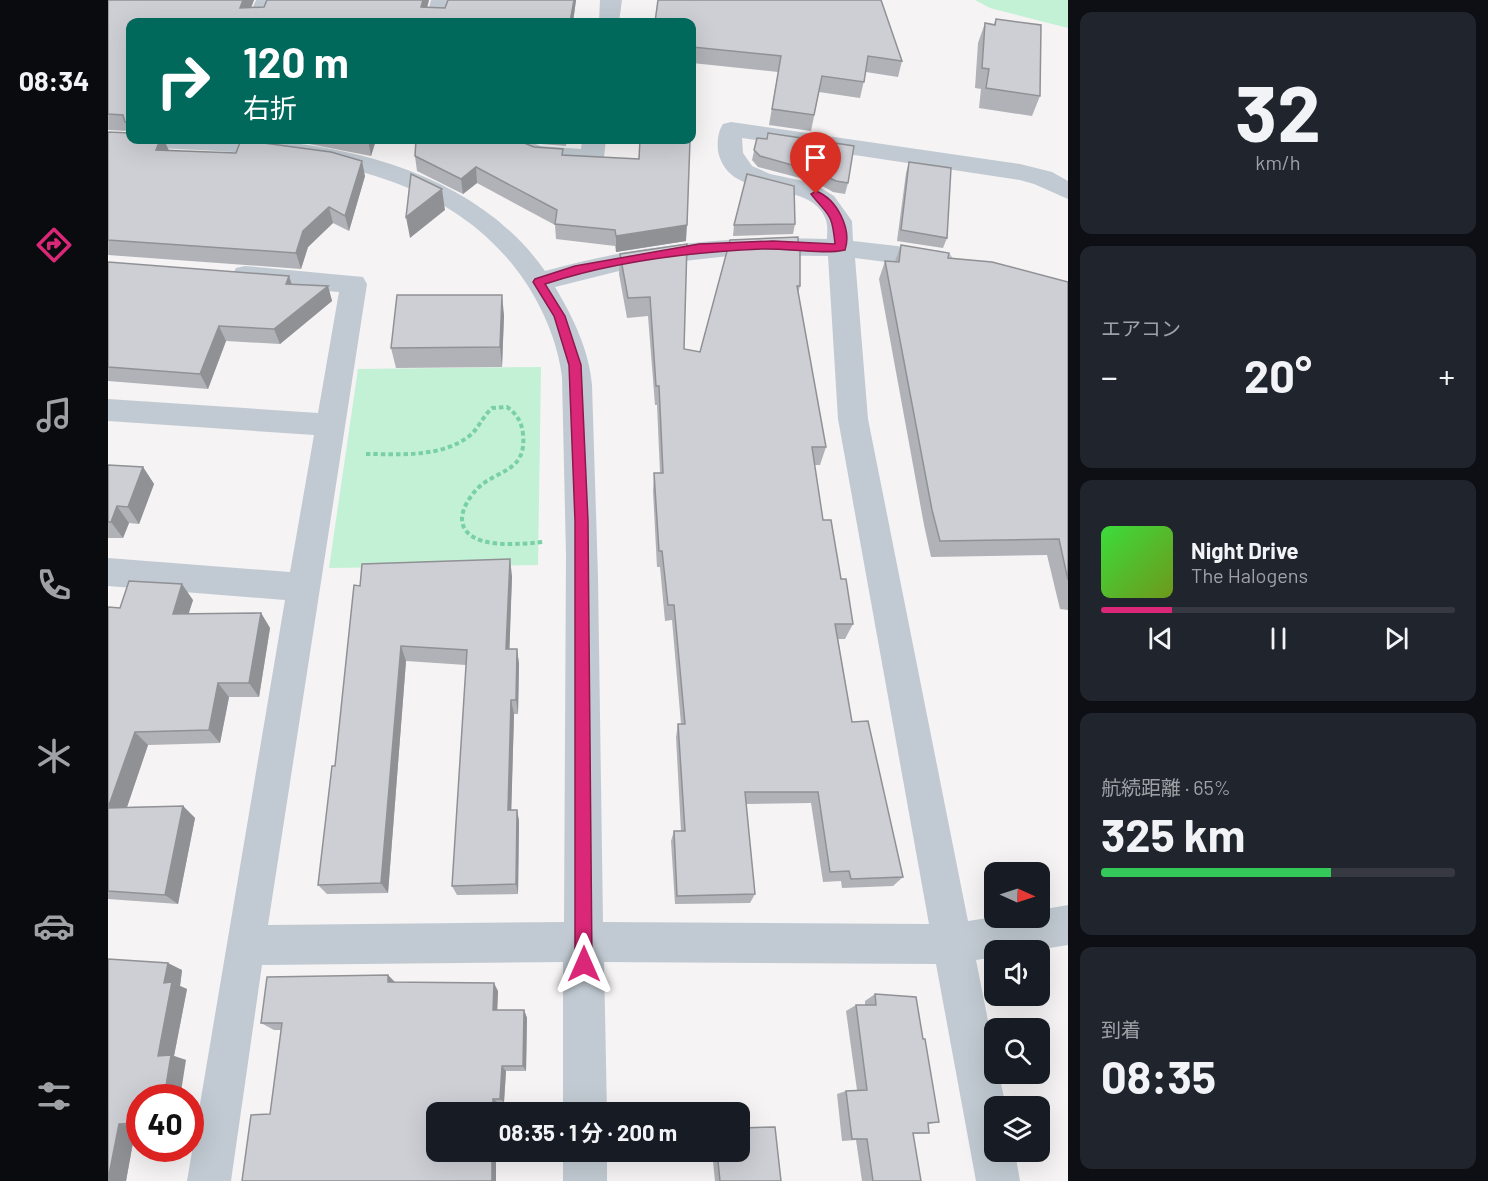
<!DOCTYPE html>
<html lang="ja">
<head>
<meta charset="utf-8">
<style>
	:root { --surface:#171b24; --page:#20242c; --text:#f1f3f6; --muted:#9ea1a6; --line:#363941; --accent:#db2777 }
	body { margin:0; font-family:Barlow,"Noto Sans JP",sans-serif; background:var(--page); color:var(--text); height:100vh; display:flex; flex-direction:column; font-size:22px; white-space:nowrap }
	* { box-sizing:border-box; margin:0 }
	p { font-size:20px; color:var(--muted) }
	.icon { flex:none; width:33px; height:33px; fill:none; stroke:currentColor; stroke-width:2; stroke-linecap:round; stroke-linejoin:round }
	.map { position:relative; flex:1; overflow:hidden }
	.side { display:flex; flex-direction:column; gap:12px; padding:12px; background:#0d0f14; width:420px }
	.side>* { flex:none }
	.guide { position:absolute; left:18px; top:18px; width:570px; height:126px; border-radius:12px; box-shadow:0 6px 24px #0002; background:#00695c; color:#fff; overflow:hidden }
	.needle { width:39px; rotate:93deg }
	.tools { position:absolute; left:876px; top:862px; display:grid; gap:12px }
	.tools a { display:grid; place-items:center; width:66px; height:66px; border-radius:12px; background:var(--surface); box-shadow:0 6px 24px #0002; font-size:30px }
	.speed { position:absolute; left:18px; top:1084px; display:flex; gap:12px; font-size:30px; font-weight:700; text-align:center }
	.speed>* { display:grid; place-content:center; width:78px; height:78px; border-radius:50%; background:var(--surface); box-shadow:0 6px 24px #0002; line-height:1 }
	.speed .limit { border:9px solid #d22; background:#fff; color:#111 }
	.pin { position:absolute; display:grid; place-items:center; width:51px; height:51px; color:#fff; margin:-62px -26px; border-radius:50% 50% 50% 0; rotate:-45deg; box-shadow:0 0 6px #0007 }
	.pin .icon { rotate:45deg }
	.me { position:absolute; width:66px; margin:-33px; rotate:0deg; stroke-linejoin:round; filter:drop-shadow(0 0 4px #0008) }
	.turn { display:flex; align-items:center; gap:21px; height:126px; padding:0 18px; font-size:27px }
	.turn .icon { width:78px; height:78px; stroke-width:2.5 }
	.turn b { display:block; font-size:42px; line-height:51px }
	.big { font-size:45px; font-weight:700; line-height:1.1 }
	.side .tile { flex:1; display:flex; flex-direction:column; justify-content:center; gap:9px; min-width:0; padding:0 21px; border-radius:12px; background:var(--page) }
	.side .dial { align-items:center; gap:0 }
	.dial b { font-size:78px; line-height:1 }
	.song { display:flex; align-items:center; gap:18px }
	.cover { width:72px; height:72px; border-radius:9px; background:linear-gradient(135deg,hsl(120 70% 55%),hsl(80 70% 35%)) }
	.played { height:6px; border-radius:3px; background:linear-gradient(90deg,var(--accent) 20%,var(--line) 20%) }
	.keys { display:flex; justify-content:space-around; direction:ltr }
	.heat { display:flex; justify-content:space-between; align-items:center; font-size:33px; direction:ltr }
	.charge { height:9px; border-radius:4px; background:linear-gradient(90deg,#34c759 65%,var(--line) 0) }
	.trip { position:absolute; left:318px; top:1102px; width:324px; height:60px; border-radius:12px; background:var(--surface); box-shadow:0 6px 24px #0002; font-weight:700; line-height:60px; text-align:center }
	main { display:flex; flex:1; min-height:0 }
	.tab-bar { display:flex; flex-direction:column; width:108px; justify-content:space-around; align-items:center; background:#090b0e; color:var(--muted) }
	.tab-bar .icon { width:42px; height:42px }
	.tab-bar .on { color:var(--accent) }
	.tab-bar b { font-size:27px; color:var(--text) }
	.map>svg:first-child { display:block }
	.green { fill:#c3f1d5 }
	.lines { fill:none; stroke-linecap:round; stroke-linejoin:round }
	.path { stroke:#7ad0a6; stroke-width:4; stroke-dasharray:4.5 3; stroke-linecap:butt }
	.minor { fill:#c1cad2; fill-rule:evenodd }
	.wall { fill:#b0b2b7 }
	.shaded-wall { fill:#909195 }
	.building { fill:#cdcfd5; stroke:#909195; stroke-width:1.5 }
	.route { fill:#db2777; stroke:#8e194d; stroke-width:1.5 }
</style>
</head>
<body>
<main>
<nav class="tab-bar">
<b>08:34</b>
<svg class="icon on" aria-label="directions" viewBox="0 0 24 24"><path d="M12 3l9 9-9 9-9-9zM9 14v-3h6M13 9l2 2-2 2"/></svg>
<svg class="icon" aria-label="music" viewBox="0 0 24 24"><path d="M9 18V5l10-2v13"/><circle cx="6" cy="18" r="3"/><circle cx="16" cy="16" r="3"/></svg>
<svg class="icon" aria-label="phone" viewBox="0 0 24 24"><path d="M5 4h4l2 5-3 2q2 4 5 5l2-3 5 2v4C11 20 4 13 5 4z"/></svg>
<svg class="icon" aria-label="climate" viewBox="0 0 24 24"><path d="M12 3v18M4 7l16 10M4 17L20 7"/></svg>
<svg class="icon" aria-label="car" viewBox="0 0 24 24"><path d="M5 17H2v-5l4-1 3-4h7l3 4 3 1v5h-3M9 17h6M6 11h13"/><circle cx="7" cy="17" r="2"/><circle cx="17" cy="17" r="2"/></svg>
<svg class="icon" aria-label="filters" viewBox="0 0 24 24"><path d="M4 7h16M4 17h16"/><circle cx="9" cy="7" r="2"/><circle cx="15" cy="17" r="2"/></svg>
</nav>
<div class="map">
<svg width="960" height="1181" viewBox="0 0 960 1181">
	<rect width="100%" height="100%" fill="#f5f3f3"/>
	<g class="green">
		<polygon points="867,0 960,0 960,28 882,8"/>
		<polygon points="433,367 430,565 221,568 250,369"/>
	</g>
	<g class="lines">
		<path class="path" d="M258,454C291,454 331,458 360,437C370,430 374,417 384,408L399,407C408,413 414,422 415,434C419,474 387,469 368,490C361,498 354,509 354,519C355,551 414,544 435,542"/>
		<g class="minor">
			<polygon points="148,0 170,0 158,22 138,22"/>
			<polygon points="323,0 345,0 338,22 317,22"/>
			<polygon points="492,0 514,0 511,22 491,22"/>
			<path d="M623,122L912,164L944,172L960,181V199L926,184L912,180L634,138L635,153L644,166L662,174L705,183L726,196L744,221L745,241L833,251L842,254L846,260L842,266L833,269L747,258L760,419L860,921L886,917L932,918V910L960,905V945L923,951H886V957L868,960L886,1051V1074H891L898,1107H886V1152H907L912,1181H868L828,964L496,962L499,1113H455V962L154,965L123,1181H79L177,600L0,586V558L182,572L206,435L0,421V399L210,413L231,292L137,284L128,282L124,275L128,268L137,266L255,277L259,284L160,925L456,922L458,555L454,377C450,343 435,308 416,280C325,147 143,153 0,146V132L22,133V140C65,140 109,137 151,140C257,147 373,180 437,271C530,245 623,235 719,239C719,233 720,226 718,220C702,175 621,206 610,151C609,142 610,131 615,124ZM630,255L720,256L730,419L821,924L495,922L490,577L484,385C481,350 465,317 447,287L531,266Z"/>
			<polygon points="388,140 419,140 432,146 473,149 474,140 498,140 496,157 493,162 484,165 428,161 392,145"/>
			<rect x="455" y="1152" width="44" height="29"/>
		</g>
	</g>
	<g class="wall">
		<polygon points="0,0 146,0 143,8 156,7 159,0 321,0 319,8 337,8 340,0 468,0 465,22 22,22 22,140 56,140 61,150 257,176 241,231 225,223 200,247 193,269 0,255 0,132 22,133 21,131 0,130"/>
		<polygon points="888,19 932,96 924,116 871,108 873,89 867,88 870,43 877,23 886,24"/>
		<polygon points="584,22 794,61 790,77 758,72 752,98 711,92 703,131 661,125 670,72 584,63"/>
		<polygon points="649,138 740,183 737,194 725,192 707,182 650,167 644,160"/>
		<polygon points="168,140 268,140 263,156 191,142"/>
		<polygon points="423,140 459,140 458,146 433,144"/>
		<polygon points="426,147 455,155 578,241 508,252 507,246 448,239 447,225 369,183 355,194 309,171 307,156"/>
		<polygon points="801,162 839,238 835,248 789,241 798,173"/>
		<polygon points="687,224 685,234 625,236 626,225"/>
		<polygon points="622,240 692,286 690,293 718,447 712,465 706,465 715,520 733,579 745,624 737,639 730,639 744,722 795,877 785,886 734,888 733,881 715,882 703,803 638,804 647,894 642,903 567,904 563,841 566,831 573,831 568,737 570,724 573,724 564,620 557,621 552,567 549,567 545,491 546,473 552,473 549,405 547,405 540,316 519,318 511,274 512,254 579,244 576,349 592,352"/>
		<polygon points="793,245 840,258 960,282 960,610 952,609 939,555 823,557 816,525 771,279 777,261 787,261"/>
		<polygon points="0,262 183,284 220,286 224,301 172,344 118,341 100,389 0,381"/>
		<polygon points="396,315 394,367 288,368 283,348"/>
		<polygon points="0,465 35,467 46,484 31,524 21,523 15,538 0,538"/>
		<polygon points="404,576 401,649 409,649 411,664 410,714 406,714 403,810 409,810 411,821 410,894 349,895 344,886 358,665 298,661 280,893 219,894 210,885 252,586"/>
		<polygon points="85,600 80,614 153,613 162,628 151,697 121,697 112,743 40,745 19,807 75,806 87,818 70,904 0,899 0,607 12,608"/>
		<polygon points="0,959 74,970 72,986 79,989 66,1056 78,1060 32,1098 32,1126 28,1126 18,1181 0,1181"/>
		<polygon points="287,982 390,991 389,1010 416,1010 419,1018 418,1071 398,1071 396,1102 389,1102 389,1113 328,1113 388,1152 388,1181 134,1181 162,1114 173,1030 166,1030 153,1023"/>
		<polygon points="767,994 815,1039 831,1122 820,1124 821,1133 805,1134 813,1181 754,1181 748,1140 734,1141 729,1094 738,1091 749,1090 738,1011 748,1005 757,1005 757,1001"/>
		<polygon points="604,1152 632,1152 673,1181 607,1181"/>
	</g>
	<g class="shaded-wall">
		<polygon points="135,0 146,0 137,22 132,8"/>
		<polygon points="315,0 321,0 315,22 313,7"/>
		<polygon points="466,0 468,0 465,22 462,22"/>
		<polygon points="52,140 56,140 61,151 48,150"/>
		<polygon points="260,140 268,140 263,156"/>
		<polygon points="254,161 257,176 241,231 237,216"/>
		<polygon points="368,167 369,183 355,194 353,179"/>
		<polygon points="334,189 337,210 302,238 298,217"/>
		<polygon points="221,207 225,223 200,247 193,269 188,253 195,231"/>
		<polygon points="579,225 578,241 508,252 508,236"/>
		<polygon points="181,276 186,291 178,284"/>
		<polygon points="220,286 224,301 172,344 166,329"/>
		<polygon points="394,295 396,315 394,367 392,347"/>
		<polygon points="111,326 118,341 100,389 92,374"/>
		<polygon points="35,467 46,484 31,524 20,507"/>
		<polygon points="9,506 21,523 15,538 3,522"/>
		<polygon points="402,559 404,576 401,664 398,649"/>
		<polygon points="74,584 85,600 76,629 65,614"/>
		<polygon points="153,613 162,628 151,697 141,683"/>
		<polygon points="293,646 298,661 280,893 273,883"/>
		<polygon points="409,649 411,664 410,714 408,700"/>
		<polygon points="110,683 121,697 112,743 101,730"/>
		<polygon points="403,700 406,714 403,822 400,810"/>
		<polygon points="27,732 40,745 15,819 0,808"/>
		<polygon points="75,806 87,818 70,904 57,895"/>
		<polygon points="409,810 411,821 410,894 408,884"/>
		<polygon points="60,963 74,970 72,986 79,989 66,1056 78,1060 72,1098 56,1098 50,1056 56,983"/>
		<polygon points="280,975 289,984 280,982"/>
		<polygon points="386,983 390,991 389,1017 385,1010"/>
		<polygon points="416,1010 419,1018 418,1071 415,1066"/>
		<polygon points="394,1066 398,1071 396,1102 392,1099"/>
		<polygon points="385,1099 389,1102 389,1113 385,1113"/>
		<polygon points="11,1124 28,1126 18,1181 0,1181"/>
		<rect x="384" y="1152" width="4" height="29"/>
	</g>
	<g class="building">
		<polygon points="0,0 135,0 132,8 156,7 159,0 315,0 313,7 337,8 340,0 466,0 462,22 22,22 22,122 17,122 15,115 0,114"/>
		<polygon points="550,0 773,0 794,61 760,56 756,82 714,76 706,115 664,109 673,56 585,47 584,67 584,22 547,22"/>
		<polygon points="888,19 933,25 932,96 878,88 881,69 874,68 877,23 887,25"/>
		<polygon points="0,132 22,133 22,140 52,140 48,150 128,153 133,140 223,152 254,161 237,216 221,207 195,231 188,253 0,240"/>
		<polygon points="660,133 746,146 740,183 728,181 709,172 652,156 646,150 649,138 659,139"/>
		<polygon points="308,140 409,140 426,147 455,149 454,155 531,159 532,140 582,140 579,225 508,236 507,230 447,224 449,210 368,167 353,179 307,156"/>
		<polygon points="801,162 843,168 839,238 793,230"/>
		<polygon points="303,174 334,189 298,217"/>
		<polygon points="639,174 686,186 687,224 626,225"/>
		<polygon points="690,237 690,248 692,248 692,286 689,286 718,447 704,447 715,520 723,520 733,579 738,579 745,624 727,624 744,722 760,721 795,877 743,879 741,871 722,872 710,792 637,792 647,894 569,896 566,831 577,831 570,724 577,724 566,605 560,605 554,551 551,551 546,473 555,473 551,386 548,386 542,297 520,298 512,254 579,244 576,349 592,352 622,240"/>
		<polygon points="793,245 841,253 840,258 884,262 960,282 960,580 951,539 832,541 824,510 777,261 791,262"/>
		<polygon points="0,262 181,276 178,284 220,286 166,329 111,326 92,374 0,367"/>
		<polygon points="289,295 394,295 392,347 283,348"/>
		<polygon points="0,465 35,467 20,507 9,506 3,522 0,522"/>
		<polygon points="402,559 398,649 409,649 408,700 403,700 400,810 409,810 408,884 344,886 359,650 293,646 273,883 210,885 224,766 227,766 246,585 252,586 254,564"/>
		<polygon points="21,581 74,584 65,614 153,613 141,683 110,683 101,730 27,732 0,808 75,806 57,895 0,891 0,607 12,608"/>
		<polygon points="0,959 60,963 56,983 64,982 50,1056 63,1055 56,1098 32,1098 32,1123 11,1124 0,1180"/>
		<polygon points="280,975 280,982 386,983 385,1010 416,1010 415,1066 394,1066 392,1099 385,1099 385,1113 328,1113 328,1152 384,1152 384,1181 134,1181 143,1115 162,1114 174,1023 153,1023 159,977"/>
		<polygon points="767,994 808,997 815,1039 817,1039 831,1122 820,1123 821,1133 805,1133 813,1181 765,1181 759,1139 744,1139 738,1091 759,1090 748,1005 768,1005"/>
		<polygon points="667,1127 673,1181 612,1181 609,1152 632,1152 632,1128"/>
	</g>
	<path class="route" d="M708,191C729,199 744,229 737,250C715,255 679,248 654,249C582,252 507,261 437,284L457,316L473,365L480,521L484,964L481,970L476,972L470,970L467,964V521L461,365L446,316L425,282L427,279L467,266L591,244L665,241L727,244C724,212 721,217 703,194Z"/>
</svg>
<div class="tools">
<a><svg class="needle" viewBox="-14 -14 28 28"><path d="M0-13l5 13h-10z" fill="#e53935"/><path d="M0 13l5-13h-10z" fill="#9ea1a6"/></svg></a>
<a><svg class="icon" aria-label="sound" viewBox="0 0 24 24"><path d="M4 9h4l5-4v14l-5-4H4zM17 9q2 3 0 6"/></svg></a>
<a><svg class="icon" aria-label="search" viewBox="0 0 24 24"><circle cx="10" cy="10" r="6"/><path d="M15 15l6 6"/></svg></a>
<a><svg class="icon" aria-label="layers" viewBox="0 0 24 24"><path d="M12 4l9 5-9 5-9-5zM3 14l9 5 9-5"/></svg></a>
</div>
<div class="speed"><div class="limit">40</div></div>
<div class="pin" style="left:708px;top:194px;background:#d93025"><svg class="icon" aria-label="arrive" viewBox="0 0 24 24"><path d="M6 21V4h12l-3 4 3 4H6"/></svg></div>
<svg class="me" style="left:476px;top:964px" viewBox="-20 -20 40 40"><path d="M0-17L14 15 0 8-14 15z" fill="#db2777" stroke="#fff" stroke-width="4"/></svg>
<div class="trip">08:35 · 1 分 · 200 m</div>
<div class="guide">
<div class="turn"><svg class="icon" aria-label="right" viewBox="0 0 24 24"><path d="M7 20v-9h11M14 6l5 5-5 5"/></svg><div><b>120 m</b>右折</div></div>
</div>
</div>
<section class="side">
<div class="tile dial"><b>32</b><p>km/h</p></div>
<div class="tile"><p>エアコン</p>
<div class="heat"><a>−</a><b class="big">20°</b><a>+</a></div>
</div>
<div class="tile">
<div class="song"><i class="cover"></i><div><b>Night Drive</b><p>The Halogens</p></div></div>
<div class="played"></div>
<div class="keys"><svg class="icon" aria-label="previous" viewBox="0 0 24 24"><path d="M18 5L8 12l10 7zM5 5v14"/></svg><svg class="icon" aria-label="pause" viewBox="0 0 24 24"><path d="M8 5v14M16 5v14"/></svg><svg class="icon" aria-label="next" viewBox="0 0 24 24"><path d="M6 5l10 7-10 7zM19 5v14"/></svg></div>
</div>
<div class="tile"><p>航続距離 · 65%</p><b class="big">325 km</b><div class="charge"></div></div>
<div class="tile"><p>到着</p><b class="big">08:35</b></div>
</section>
</main>
</body>
</html>
